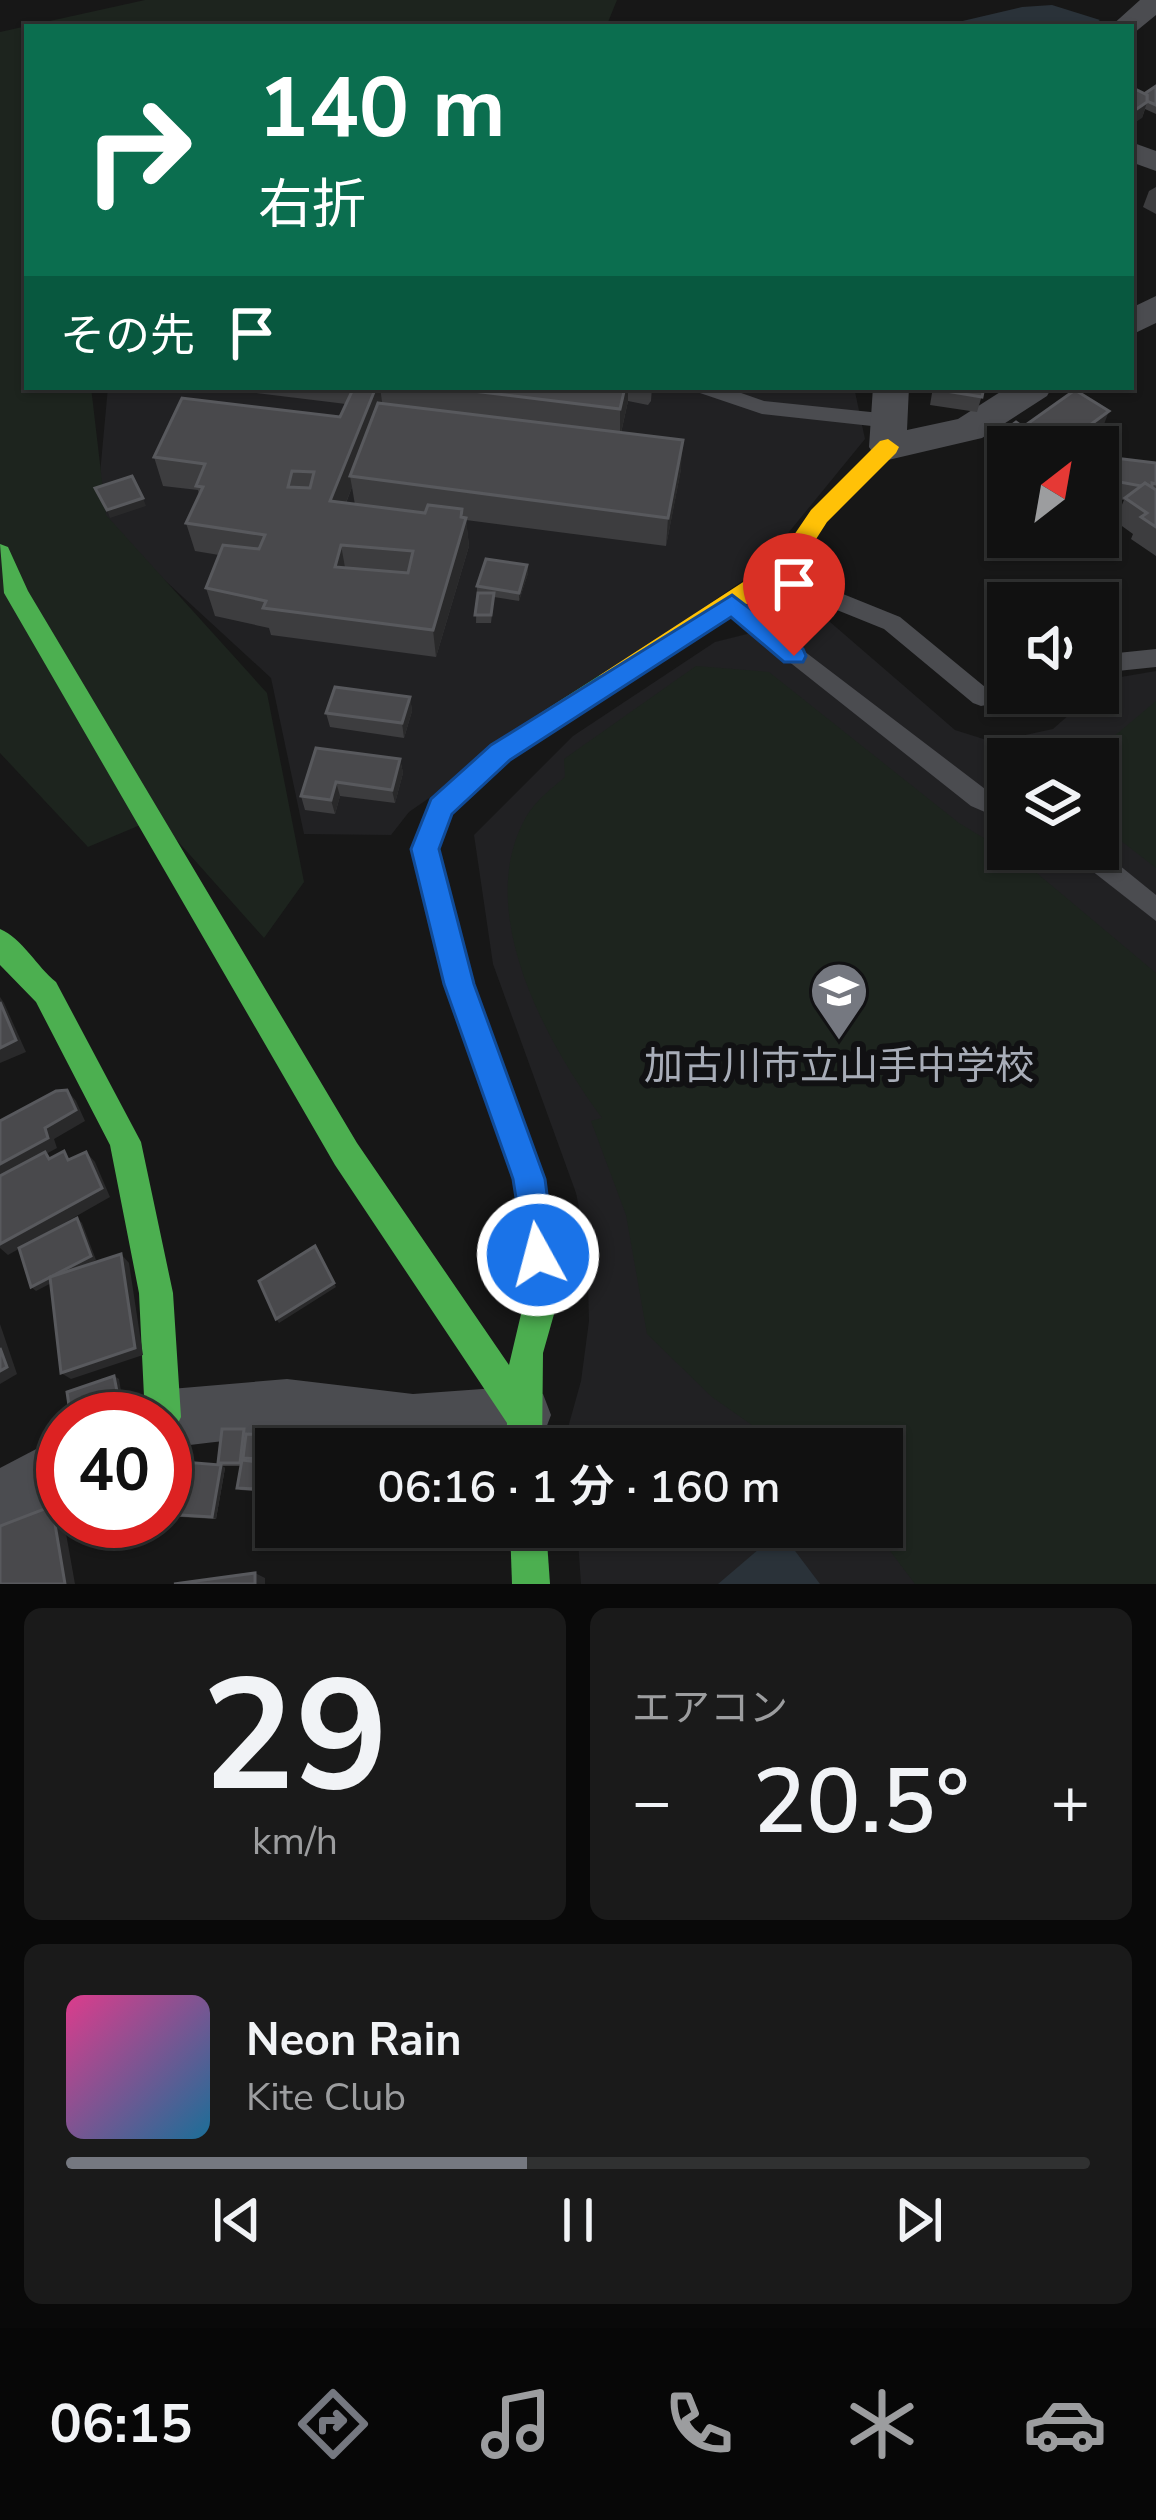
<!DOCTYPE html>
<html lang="ja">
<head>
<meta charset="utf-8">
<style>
	:root { --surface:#111; --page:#1a1a1a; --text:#f1f3f6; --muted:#9c9d9f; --line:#303131; --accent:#757880 }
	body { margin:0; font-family:"Nunito Sans","Noto Sans JP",sans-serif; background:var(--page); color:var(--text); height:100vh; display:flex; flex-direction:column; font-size:45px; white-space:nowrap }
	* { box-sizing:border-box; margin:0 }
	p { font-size:39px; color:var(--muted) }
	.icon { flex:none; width:66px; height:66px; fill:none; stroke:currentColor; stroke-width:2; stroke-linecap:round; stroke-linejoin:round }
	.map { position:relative; height:1584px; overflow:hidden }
	.side { display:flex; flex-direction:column; gap:24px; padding:24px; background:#090909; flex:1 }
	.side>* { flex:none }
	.top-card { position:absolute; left:24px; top:24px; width:1110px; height:366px; border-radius:0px; box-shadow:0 3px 9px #0004,0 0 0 3px var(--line); background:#0b6e4f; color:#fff; overflow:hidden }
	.needle { width:78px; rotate:31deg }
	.fabs { position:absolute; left:987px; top:426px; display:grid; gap:24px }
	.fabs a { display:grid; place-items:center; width:132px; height:132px; border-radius:0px; background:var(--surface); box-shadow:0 3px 9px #0004,0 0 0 3px var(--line); font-size:60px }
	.speed { position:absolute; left:36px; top:1392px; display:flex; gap:24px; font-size:60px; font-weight:700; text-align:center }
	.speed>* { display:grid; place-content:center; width:156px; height:156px; border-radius:50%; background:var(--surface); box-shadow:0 3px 9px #0004,0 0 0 3px var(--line); line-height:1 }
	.speed .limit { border:18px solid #d22; background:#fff; color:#111 }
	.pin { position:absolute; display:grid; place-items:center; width:102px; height:102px; color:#fff; margin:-123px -51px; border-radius:50% 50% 50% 0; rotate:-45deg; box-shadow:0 0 12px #0007 }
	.pin .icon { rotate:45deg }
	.me { position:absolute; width:132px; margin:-66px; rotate:353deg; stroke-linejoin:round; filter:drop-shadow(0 0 9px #0008) }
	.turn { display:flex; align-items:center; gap:42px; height:252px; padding:0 36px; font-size:54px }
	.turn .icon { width:156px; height:156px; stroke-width:2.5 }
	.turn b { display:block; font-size:84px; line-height:102px }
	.then { display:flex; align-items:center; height:114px; padding:0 36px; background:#0003; gap:24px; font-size:45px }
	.big { font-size:90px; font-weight:600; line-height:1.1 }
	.side .tile { flex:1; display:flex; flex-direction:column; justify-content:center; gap:18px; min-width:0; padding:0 42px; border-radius:18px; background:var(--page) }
	.side .dial { align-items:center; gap:0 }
	.dial b { font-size:156px; line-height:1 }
	.song { display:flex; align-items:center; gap:36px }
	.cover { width:144px; height:144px; border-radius:18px; background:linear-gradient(135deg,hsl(330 70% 55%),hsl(200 70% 35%)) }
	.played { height:12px; border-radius:6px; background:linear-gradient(90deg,var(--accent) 45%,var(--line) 45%) }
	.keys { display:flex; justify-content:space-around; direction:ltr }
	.heat { display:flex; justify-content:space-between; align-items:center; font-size:66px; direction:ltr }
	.side .tiles { flex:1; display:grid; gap:24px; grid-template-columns:1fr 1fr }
	.tile:last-child { grid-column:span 2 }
	.trip { position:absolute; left:255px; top:1428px; width:648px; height:120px; border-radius:0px; background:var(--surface); box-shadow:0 3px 9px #0004,0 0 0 3px var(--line); font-weight:600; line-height:120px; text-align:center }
	.tabs { display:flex; height:192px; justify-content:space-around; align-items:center; background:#070707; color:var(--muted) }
	.tabs .icon { width:84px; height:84px }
	.tabs .active { color:var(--accent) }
	.tabs b { font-size:54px; color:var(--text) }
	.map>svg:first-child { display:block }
	.built { fill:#212123; fill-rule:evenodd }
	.green { fill:#1d241e }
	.water { fill:#2a3239 }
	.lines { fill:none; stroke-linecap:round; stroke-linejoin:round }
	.lane { fill:#4b4c50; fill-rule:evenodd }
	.street { fill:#4b4c50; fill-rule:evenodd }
	.fast { fill:#4caf50; fill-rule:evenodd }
	.slow { fill:#ffc107; fill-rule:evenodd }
	.wall { fill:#3d3d3f; fill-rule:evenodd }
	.shaded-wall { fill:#29292a }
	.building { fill:#49494c; stroke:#58595d; stroke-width:3; fill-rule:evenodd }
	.route { fill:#1a73e8; stroke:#114b97; stroke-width:3 }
	.labels { text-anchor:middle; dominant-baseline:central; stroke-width:12; stroke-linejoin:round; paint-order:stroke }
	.poi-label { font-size:39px; fill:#a8adb8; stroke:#111113 }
</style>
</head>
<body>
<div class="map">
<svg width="1156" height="1584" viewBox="0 0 1156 1584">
	<rect width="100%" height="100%" fill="#171717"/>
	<g class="built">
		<polygon points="108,387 854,387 865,439 758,570 409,812 391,835 304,834 271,678 96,517"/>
		<path d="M800,596L955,730L993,742L1053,729L1109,679L1156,671V1584H581L577,1527H882V1449H570L569,1424L581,1381L589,1321L587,1246L576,1193L493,964L474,835L573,736L715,642L747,634ZM1008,759H1098V849H1008Z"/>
	</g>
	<g class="green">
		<polygon points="145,0 617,0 606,27 27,27 27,387 91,387 106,515 267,693 304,882 264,938 157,818 88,847 0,753 0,32"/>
		<path d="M696,666L769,672L959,823L1026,864L1156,973V1584H915L872,1527H882V1449H786L712,1397L647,1334L626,1215L591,1121L602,1118C546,1042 473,911 526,817C535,801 551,789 565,777L564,759Z"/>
		<polygon points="1156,701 1156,868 1098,823 1098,759 1087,759"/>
	</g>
	<g class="water">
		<polygon points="1052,5 1100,20 1091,27 937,27 1022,7"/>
		<polygon points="780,1531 820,1584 718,1584"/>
	</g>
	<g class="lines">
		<g class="lane">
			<polygon points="694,387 724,387 764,401 890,414 900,421 890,428 762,414 697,392"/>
			<polygon points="786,558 843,594 900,617 985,687 1008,684 1008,693 1019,693 1016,699 981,706 973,703 884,629 827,606 778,572 775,566 778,560"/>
			<polygon points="732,596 989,792 1008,801 1008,822 971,806 724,610 721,604 724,598"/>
			<polygon points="1156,649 1156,667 1098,673 1098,655"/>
			<polygon points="1098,848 1156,895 1156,921 1073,856 1070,849"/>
		</g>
		<g class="street">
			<polygon points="1140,0 1156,0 1156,15 1134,33 1131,27 1110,27"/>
			<polygon points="1131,142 1156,151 1156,171 1131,162"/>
			<polygon points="1156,296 1156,323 1131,335 1131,308"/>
			<polygon points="873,387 909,387 907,430 958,419 1008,387 1052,387 1047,396 982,438 888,460 875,456 869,447"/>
			<path d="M287,1379L413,1394L522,1386L543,1394L551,1415L543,1436C461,1469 369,1437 285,1437C246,1437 205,1444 165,1448V1419H130L138,1398L159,1390Z"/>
			<polygon points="63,1435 63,1498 0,1531 0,1468"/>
		</g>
		<g class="fast">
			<polygon points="0,544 8,547 28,591 357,1143 509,1365 526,1293 513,1179 444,984 411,849 430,799 491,745 600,675 618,675 622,682 618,689 509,761 451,813 439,849 474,984 545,1179 560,1293 543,1353 542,1449 506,1449 507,1423 335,1165 4,593"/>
			<path d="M0,929C22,938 37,967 56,982L141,1142L173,1293L181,1417L175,1429L165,1434V1419L145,1417L139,1293L110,1145L36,1002L0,965Z"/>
			<polygon points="510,1527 546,1527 550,1584 512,1584"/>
		</g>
		<polygon class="slow" points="888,439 899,447 896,453 827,522 795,572 618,689 600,689 596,682 600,675 777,560 811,510 880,441"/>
	</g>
	<g class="wall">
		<polygon points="1156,86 1156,114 1145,109 1142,118 1144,94"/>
		<polygon points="1156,187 1156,214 1143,207 1149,191"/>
		<path d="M206,387H652L651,401L648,405L628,401L621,433L681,469L666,546L466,520L469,546L436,657L271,635L269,628L215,616L206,588L219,555L195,551L186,523L199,495L198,490L163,486L154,457L340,417L346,404ZM352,487L355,505L346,503Z"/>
		<polygon points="933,387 991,387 989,393 983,392 977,412 930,405"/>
		<polygon points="1103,427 1076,447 1008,447 1008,457 996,449 1001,433"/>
		<polygon points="1098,456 1156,463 1156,556 1131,539 1133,534 1115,521 1124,500 1098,495"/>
		<polygon points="527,565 528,573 519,601 494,597 491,623 476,623 477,586"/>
		<polygon points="410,697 412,711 404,738 330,727 326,713"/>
		<polygon points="400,759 403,773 395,803 340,796 335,814 305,810 301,796"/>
		<polygon points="248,1432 247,1434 288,1438 287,1449 276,1449 276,1462 248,1461 276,1464 275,1493 241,1490 237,1488 241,1466 222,1466 225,1468 216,1519 165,1516 165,1487 221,1465 218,1463"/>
		<polygon points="411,1527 409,1539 389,1538 388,1544 285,1535 280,1531"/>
	</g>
	<g class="shaded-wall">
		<polygon points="1147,102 1142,118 1131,125 1131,113"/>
		<polygon points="376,387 380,387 383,409 350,476 352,487 335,530 330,501"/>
		<polygon points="625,387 628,387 628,401 620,437 620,409"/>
		<polygon points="1109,411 1103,427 1076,447 1060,447"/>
		<polygon points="683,440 681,469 666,546 668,518"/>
		<polygon points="143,498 146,506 110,518 107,510"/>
		<polygon points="462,509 464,525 466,518 469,546 436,657 433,630"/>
		<polygon points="341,545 346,573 335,567"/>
		<polygon points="527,565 528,573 519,601 519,593"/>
		<polygon points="410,697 412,711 404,738 402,723"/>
		<polygon points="400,759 403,773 395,803 392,790"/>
		<polygon points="336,782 340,796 335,814 331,800"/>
		<polygon points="0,997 4,1003 26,1052 0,1063"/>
		<polygon points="67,1090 76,1101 85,1121 54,1139 57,1148 46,1154 54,1162 0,1179 0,1164 45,1128"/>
		<polygon points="86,1152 95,1162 110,1197 8,1255 0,1248 0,1244"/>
		<polygon points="77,1218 82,1223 96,1260 36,1291 31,1287"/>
		<polygon points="121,1254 129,1263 143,1355 71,1379 61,1373"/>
		<polygon points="334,1283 336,1287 279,1323 276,1319"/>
		<polygon points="0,1324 17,1374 0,1384"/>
		<polygon points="114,1376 119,1379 125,1415 114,1419 101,1419"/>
		<polygon points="221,1465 225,1468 216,1519 212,1517"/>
		<polygon points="52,1506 62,1511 75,1584 65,1584"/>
		<polygon points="255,1573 265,1578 265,1584 255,1584"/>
	</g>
	<g class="building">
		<polygon points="1156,86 1156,105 1147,101 1147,95 1144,94"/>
		<polygon points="1131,87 1147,95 1147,102 1131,113"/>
		<path d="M354,387H376L330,501L425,513L428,505L462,509L461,517L466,518L433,630L263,608L266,601L206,588L223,545L259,549L265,535L186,523L203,487L196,486L205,464L154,457L182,398L340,417ZM292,471L314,472L310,488L288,487ZM341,545L413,551L408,573L335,567Z"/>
		<polygon points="440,387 625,387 620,409"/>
		<polygon points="934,387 984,387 982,397 934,389"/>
		<polygon points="1075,390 1109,411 1060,447 1022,447 1001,433 1016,422 1023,427"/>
		<polygon points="378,403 683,440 668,518 350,476"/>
		<polygon points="1098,456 1156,463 1156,484 1152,483 1152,488 1145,483 1141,486 1098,478"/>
		<polygon points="132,476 143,498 107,510 95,488"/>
		<polygon points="1145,483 1156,490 1156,527 1141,517 1147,513 1125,498"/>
		<polygon points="486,559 527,565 519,593 477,586"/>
		<polygon points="478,593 494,593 491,615 475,615"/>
		<polygon points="335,687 410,697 402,723 326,713"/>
		<polygon points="316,748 400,759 392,790 336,782 331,800 301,796"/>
		<polygon points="0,1002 16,1040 0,1048"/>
		<polygon points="67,1090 76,1110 45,1128 48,1138 0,1164 0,1121 56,1091"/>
		<polygon points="64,1151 68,1160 86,1152 102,1188 0,1244 0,1176 45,1152 49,1159"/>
		<polygon points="77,1218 91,1256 31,1287 19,1248"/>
		<polygon points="315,1246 334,1283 276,1319 259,1281"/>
		<polygon points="121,1254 135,1348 61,1373 50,1277"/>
		<polygon points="0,1348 7,1367 0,1371"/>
		<polygon points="114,1376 121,1412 101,1419 71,1419 67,1392"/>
		<polygon points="222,1429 244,1429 240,1463 218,1463"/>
		<polygon points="246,1434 285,1435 283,1449 276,1449 276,1460 243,1458"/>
		<polygon points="242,1460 276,1464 272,1490 237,1488"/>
		<polygon points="171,1461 221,1465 212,1517 165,1514 165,1487"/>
		<polygon points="52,1506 65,1584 0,1584 0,1526"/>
		<polygon points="280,1527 407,1527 406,1535 385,1534 384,1540 280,1531"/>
		<polygon points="255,1573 255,1584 174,1584"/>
	</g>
	<polygon class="route" points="732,595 803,649 806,656 803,662 784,662 731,617 510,760 452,814 439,849 474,984 545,1179 555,1255 550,1267 538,1272 527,1267 513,1179 444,984 411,849 431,799 491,745"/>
	<defs>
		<g id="school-pin" transform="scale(3)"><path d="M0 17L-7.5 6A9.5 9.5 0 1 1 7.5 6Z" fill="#757880" stroke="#111113"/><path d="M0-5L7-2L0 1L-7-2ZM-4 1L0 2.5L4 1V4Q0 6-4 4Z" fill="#fff"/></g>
	</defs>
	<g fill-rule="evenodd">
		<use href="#school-pin" x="839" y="991"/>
	</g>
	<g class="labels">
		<g class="poi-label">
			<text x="839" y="1066">加古川市立山手中学校</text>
		</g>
	</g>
</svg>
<div class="fabs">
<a><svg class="needle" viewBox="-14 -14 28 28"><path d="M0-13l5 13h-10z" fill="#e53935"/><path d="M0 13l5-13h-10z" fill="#9c9d9f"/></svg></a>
<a><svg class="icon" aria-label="sound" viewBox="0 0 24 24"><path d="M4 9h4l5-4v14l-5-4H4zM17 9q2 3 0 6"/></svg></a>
<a><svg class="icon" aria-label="layers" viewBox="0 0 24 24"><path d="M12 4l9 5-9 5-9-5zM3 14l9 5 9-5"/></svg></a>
</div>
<div class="speed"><div class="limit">40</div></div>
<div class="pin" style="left:794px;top:656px;background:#d93025"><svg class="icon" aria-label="arrive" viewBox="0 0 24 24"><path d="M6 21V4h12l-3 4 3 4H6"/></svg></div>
<svg class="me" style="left:538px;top:1255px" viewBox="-20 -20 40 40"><circle r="17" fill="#1a73e8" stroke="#fff" stroke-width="3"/><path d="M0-11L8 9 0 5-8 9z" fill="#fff"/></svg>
<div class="trip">06:16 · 1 分 · 160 m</div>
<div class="top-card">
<div class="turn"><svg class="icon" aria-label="right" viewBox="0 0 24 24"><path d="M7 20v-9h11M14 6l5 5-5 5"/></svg><div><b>140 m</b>右折</div></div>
<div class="then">その先<svg class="icon" aria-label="arrive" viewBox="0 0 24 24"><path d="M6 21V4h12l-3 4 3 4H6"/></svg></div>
</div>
</div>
<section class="side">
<div class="tiles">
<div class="tile dial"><b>29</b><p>km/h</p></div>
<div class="tile"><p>エアコン</p>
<div class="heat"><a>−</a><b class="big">20.5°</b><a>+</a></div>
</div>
<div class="tile">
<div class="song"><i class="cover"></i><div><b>Neon Rain</b><p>Kite Club</p></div></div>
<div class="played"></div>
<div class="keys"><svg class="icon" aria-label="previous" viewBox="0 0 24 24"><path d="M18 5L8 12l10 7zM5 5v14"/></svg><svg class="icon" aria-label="pause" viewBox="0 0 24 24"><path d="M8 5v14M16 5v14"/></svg><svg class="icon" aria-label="next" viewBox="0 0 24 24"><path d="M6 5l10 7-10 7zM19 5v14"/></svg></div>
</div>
</div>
</section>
<nav class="tabs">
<b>06:15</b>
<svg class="icon active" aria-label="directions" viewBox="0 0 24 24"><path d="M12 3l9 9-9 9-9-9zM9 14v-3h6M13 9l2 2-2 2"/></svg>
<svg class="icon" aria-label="music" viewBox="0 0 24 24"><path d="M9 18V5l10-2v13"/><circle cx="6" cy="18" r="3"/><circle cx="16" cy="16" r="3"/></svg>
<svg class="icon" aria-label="phone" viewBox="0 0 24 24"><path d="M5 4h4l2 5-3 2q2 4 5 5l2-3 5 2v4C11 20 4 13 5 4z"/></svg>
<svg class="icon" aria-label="climate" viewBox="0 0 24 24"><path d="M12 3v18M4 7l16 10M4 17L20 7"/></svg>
<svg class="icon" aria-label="car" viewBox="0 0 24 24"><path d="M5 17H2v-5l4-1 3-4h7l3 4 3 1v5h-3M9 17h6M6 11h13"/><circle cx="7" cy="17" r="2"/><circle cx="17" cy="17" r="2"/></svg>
</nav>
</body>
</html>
